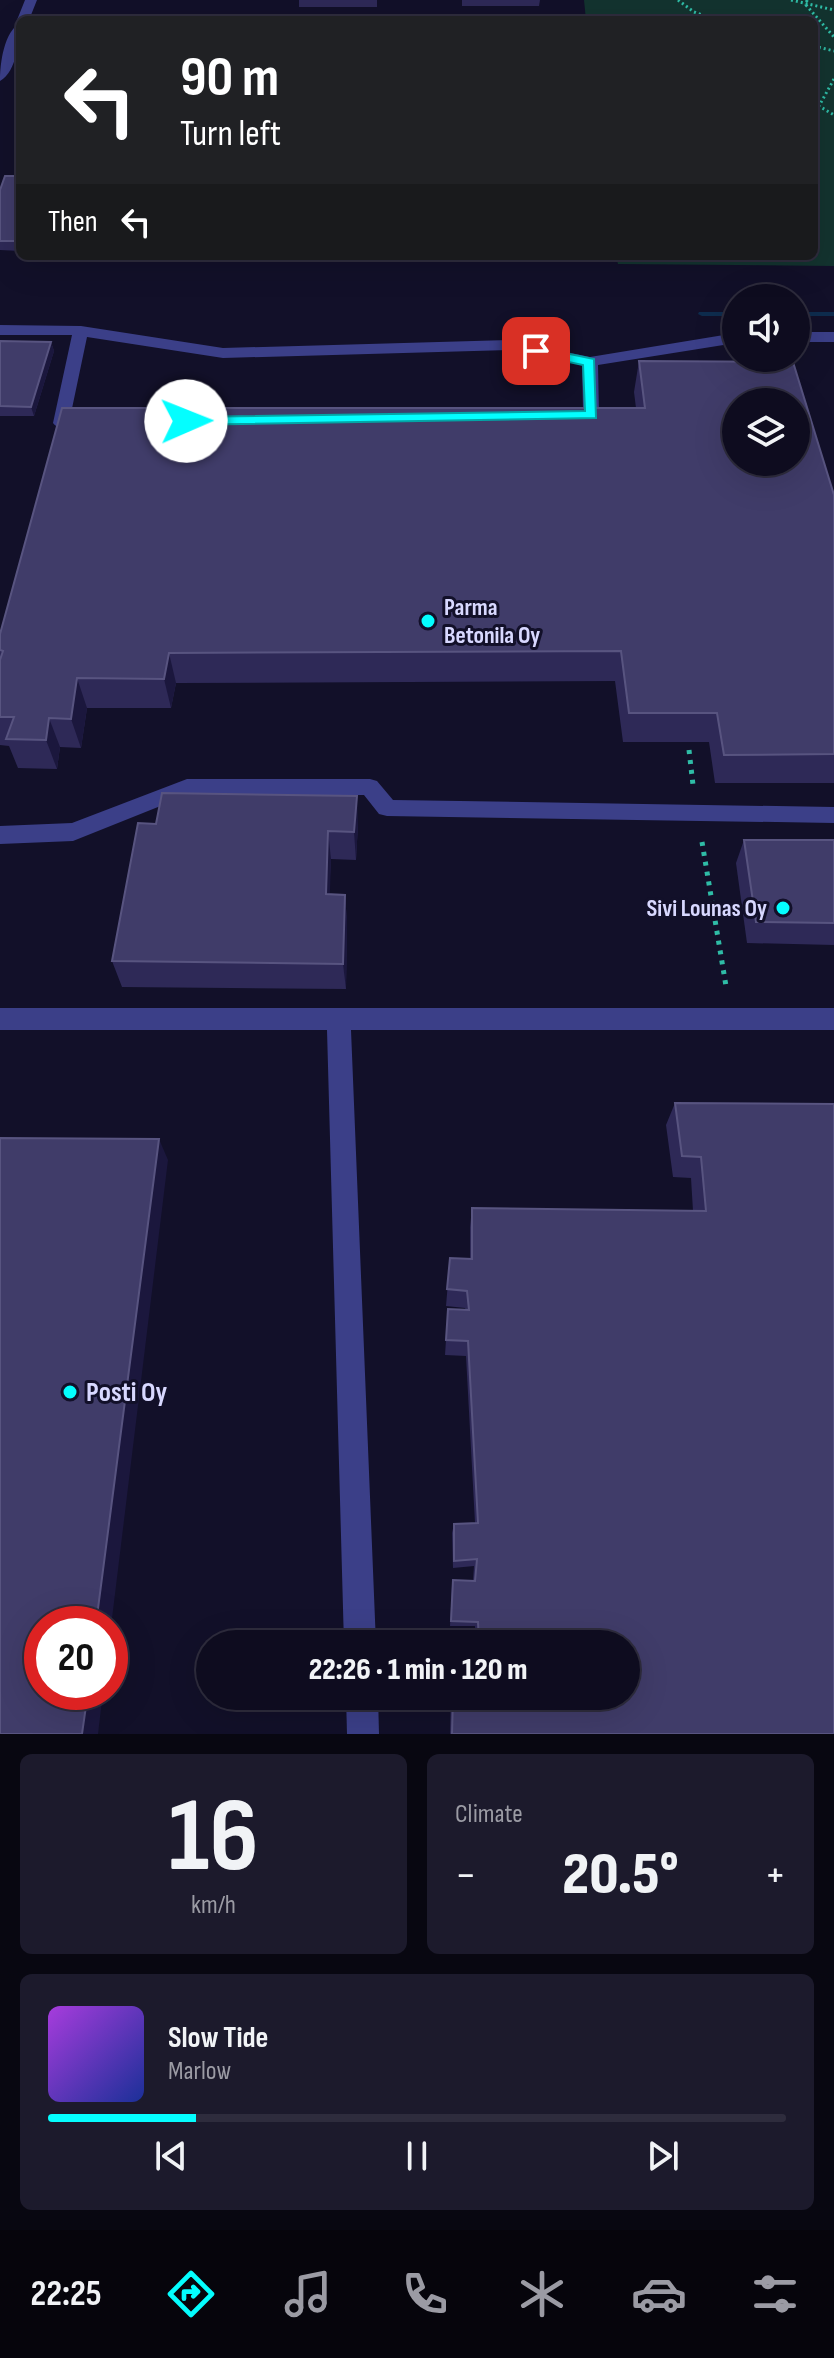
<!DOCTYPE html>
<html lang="en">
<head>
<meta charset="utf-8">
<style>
	:root { --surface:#0e0c1f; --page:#1c1a2c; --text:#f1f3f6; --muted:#9b9ba4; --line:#2e2c3d; --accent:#04feff }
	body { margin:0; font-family:"Sofia Sans Condensed",sans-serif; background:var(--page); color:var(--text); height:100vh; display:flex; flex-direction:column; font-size:30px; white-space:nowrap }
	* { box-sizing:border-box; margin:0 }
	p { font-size:26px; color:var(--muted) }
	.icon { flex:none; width:44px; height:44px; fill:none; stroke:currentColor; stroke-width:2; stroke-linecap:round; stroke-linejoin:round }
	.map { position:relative; height:1734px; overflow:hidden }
	.side { display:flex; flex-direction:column; gap:20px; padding:20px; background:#080711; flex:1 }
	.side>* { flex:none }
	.banner { position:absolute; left:16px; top:16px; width:802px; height:244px; border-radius:12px; box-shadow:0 8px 32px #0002,0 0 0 2px var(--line); background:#202124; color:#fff; overflow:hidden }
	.tools { position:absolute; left:722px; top:284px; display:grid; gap:16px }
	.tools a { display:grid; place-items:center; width:88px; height:88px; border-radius:50%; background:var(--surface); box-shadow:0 8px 32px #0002,0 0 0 2px var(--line); font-size:40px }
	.speed { position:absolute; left:24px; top:1606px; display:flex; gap:16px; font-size:40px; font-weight:700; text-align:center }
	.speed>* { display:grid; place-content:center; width:104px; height:104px; border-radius:50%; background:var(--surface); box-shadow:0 8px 32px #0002,0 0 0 2px var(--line); line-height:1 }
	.speed .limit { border:12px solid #d22; background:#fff; color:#111 }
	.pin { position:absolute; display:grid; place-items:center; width:68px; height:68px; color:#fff; margin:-34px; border-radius:16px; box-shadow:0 4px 12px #0006 }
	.me { position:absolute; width:88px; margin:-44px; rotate:89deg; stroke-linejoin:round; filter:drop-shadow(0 0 6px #0008) }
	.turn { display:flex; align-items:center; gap:28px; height:168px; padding:0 32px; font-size:36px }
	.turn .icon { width:104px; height:104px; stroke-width:2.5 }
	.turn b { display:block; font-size:56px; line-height:68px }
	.then { display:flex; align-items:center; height:76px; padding:0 32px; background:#0003; gap:16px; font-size:30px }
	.big { font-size:60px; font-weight:800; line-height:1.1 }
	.side .tile { flex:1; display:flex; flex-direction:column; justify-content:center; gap:12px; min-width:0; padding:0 28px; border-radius:12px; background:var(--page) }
	.side .dial { align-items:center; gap:0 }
	.dial b { font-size:104px; line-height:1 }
	.song { display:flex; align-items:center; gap:24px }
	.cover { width:96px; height:96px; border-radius:12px; background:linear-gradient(135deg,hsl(280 70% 55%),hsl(230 70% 35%)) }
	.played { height:8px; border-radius:4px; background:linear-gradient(90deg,var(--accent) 20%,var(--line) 20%) }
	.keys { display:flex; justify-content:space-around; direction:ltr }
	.heat { display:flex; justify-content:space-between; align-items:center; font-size:44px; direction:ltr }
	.side .tiles { flex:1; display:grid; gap:20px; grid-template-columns:1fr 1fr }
	.tile:last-child { grid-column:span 2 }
	.trip { position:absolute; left:196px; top:1630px; width:444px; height:80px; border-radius:40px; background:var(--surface); box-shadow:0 8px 32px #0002,0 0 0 2px var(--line); font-weight:800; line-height:80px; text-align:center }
	.dock { display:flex; height:128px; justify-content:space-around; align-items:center; background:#06050c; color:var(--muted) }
	.dock .icon { width:56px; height:56px }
	.dock .selected { color:var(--accent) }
	.dock b { font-size:36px; color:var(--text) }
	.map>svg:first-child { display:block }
	.green { fill:#13332f }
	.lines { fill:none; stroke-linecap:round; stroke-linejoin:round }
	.stream { fill:#0e2c4e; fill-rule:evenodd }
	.path-far1 { stroke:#2fbca6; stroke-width:3; stroke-dasharray:2 3; stroke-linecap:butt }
	.path { stroke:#2fbca6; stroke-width:5; stroke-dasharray:4 6; stroke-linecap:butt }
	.service { fill:#3b3f88; fill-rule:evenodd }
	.minor { fill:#3b3f88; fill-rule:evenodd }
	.wall { fill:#2e2957 }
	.shaded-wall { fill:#1b173d }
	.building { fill:#403c69; stroke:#585480; stroke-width:2; fill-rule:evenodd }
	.route { fill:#04feff; stroke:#03a5a6; stroke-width:2 }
	.poi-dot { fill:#04feff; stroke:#121029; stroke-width:3 }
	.labels { text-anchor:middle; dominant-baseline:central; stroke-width:6; stroke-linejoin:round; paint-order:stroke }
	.poi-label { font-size:24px; font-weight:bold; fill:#d8d8ff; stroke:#121029; text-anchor:start }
	.near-poi-label { font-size:28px; font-weight:bold; fill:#d8d8ff; stroke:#121029; text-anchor:start }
</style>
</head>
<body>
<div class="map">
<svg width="834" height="1734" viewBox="0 0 834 1734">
	<rect width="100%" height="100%" fill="#121029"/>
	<polygon class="green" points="584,0 834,0 834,266 618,264 616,256 814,256 814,20 586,20"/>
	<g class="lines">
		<g class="stream">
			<polygon points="699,312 736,312 736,316 702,316 698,314"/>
			<rect x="796" y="312" width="38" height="4"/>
		</g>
		<g class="path-far1">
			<polyline points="678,0 694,12 716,20"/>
			<polyline points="791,0 834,10"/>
			<polyline points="807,0 806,5 834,37"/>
			<polyline points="814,46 834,51"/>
			<polyline points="834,79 819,106 834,115"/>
		</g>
		<g class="path">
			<polyline points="689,750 693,785"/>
			<polyline points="702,842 726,986"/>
		</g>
		<g class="service">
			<path d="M0,325L81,326L223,348L509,340L590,357L736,333V343L598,365L599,415C592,423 574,422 564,420V412L583,410L582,365L509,350L223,358L87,337L70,418L82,419L84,423C78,431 59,431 53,423L72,335H0Z"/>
			<rect x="796" y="332" width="38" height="10"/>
			<polygon points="187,779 370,779 377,781 393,800 834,807 834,823 387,816 379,814 364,795 188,795 73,841 0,844 0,826 72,823"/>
			<polygon points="0,1008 834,1008 834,1030 351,1030 376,1644 344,1644 327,1030 0,1030"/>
			<polygon points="346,1696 378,1696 379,1734 347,1734"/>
		</g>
		<path class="minor" d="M25,0H37L29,20H20C20,38 17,72 0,81C0,63 4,32 20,23L17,20Z"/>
	</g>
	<g class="wall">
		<rect x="299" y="0" width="78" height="7"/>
		<polygon points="462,0 540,0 539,6 462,6"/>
		<polygon points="20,176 20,251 0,250 0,190"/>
		<polygon points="0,341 51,342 54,351 34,416 0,416"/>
		<polygon points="639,361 834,495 834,783 715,783 709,742 623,742 615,681 176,683 171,708 87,708 81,748 60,747 57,769 18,768 9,746 0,745 0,634 636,408 634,392"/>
		<polygon points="156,824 358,824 356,860 331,859 329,895 345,895 347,922 346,989 122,987 112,961"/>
		<polygon points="744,840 834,840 834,945 747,943 736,863"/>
		<polygon points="675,1103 834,1104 834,1734 450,1734 451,1696 626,1696 626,1644 476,1644 475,1626 450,1626 452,1586 453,1580 473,1581 474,1566 453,1568 452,1533 454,1524 475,1523 466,1356 445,1355 448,1309 466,1310 465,1308 446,1306 450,1258 470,1259 470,1227 472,1208 693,1211 691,1178 673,1177 666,1125"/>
	</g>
	<g class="shaded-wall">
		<polygon points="51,342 54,351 34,416 31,407"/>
		<polygon points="169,653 176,683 171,708 164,679"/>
		<polygon points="77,678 87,708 81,748 71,719"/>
		<polygon points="49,718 60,747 57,769 46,740"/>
		<polygon points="357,796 358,824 356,860 354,832"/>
		<polygon points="328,831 331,859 329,921 326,894"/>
		<polygon points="345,895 347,922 346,989 343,964"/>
		<polygon points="159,1139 168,1160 110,1635 110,1624 96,1624"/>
		<polygon points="88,1692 103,1692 98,1734 82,1734"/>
	</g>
	<g class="building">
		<polygon points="5,176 20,176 20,241 0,241 0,190"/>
		<polygon points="0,341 51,342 31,407 0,406"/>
		<path d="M639,361L793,362L834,495V754L724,755L717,713H629L621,651L169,653L164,679L77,678L71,719L49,718L46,740L6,739L14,717H0V660L3,651L0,650V634L62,408H645ZM736,402H796V462H736Z"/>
		<polygon points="162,793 357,796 354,832 328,831 326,894 345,895 343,964 112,961 138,823 156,824"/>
		<polygon points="744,840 834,840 834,923 756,922"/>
		<polygon points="675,1103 834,1104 834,1734 452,1734 453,1696 626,1696 626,1644 479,1644 478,1622 451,1621 453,1580 475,1581 477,1559 454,1561 454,1524 478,1523 468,1341 446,1340 448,1309 469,1310 467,1291 447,1289 450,1258 472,1259 472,1208 706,1211 701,1157 682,1156"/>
		<polygon points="0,1138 159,1139 96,1624 42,1624 42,1692 88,1692 82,1734 0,1734"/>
	</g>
	<polygon class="route" points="536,347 594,359 596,418 186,425 179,421 186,417 585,411 583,365 531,354 530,351"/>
	<g class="poi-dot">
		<circle cx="428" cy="621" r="8"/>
		<circle cx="783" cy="908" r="8"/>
		<circle cx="70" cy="1392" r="8"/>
	</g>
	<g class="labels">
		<g class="poi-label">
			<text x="444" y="607">Parma<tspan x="444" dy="28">Betonila Oy</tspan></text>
			<text x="767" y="908" text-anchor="end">Sivi Lounas Oy</text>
		</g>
		<g class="near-poi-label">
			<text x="86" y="1392">Posti Oy</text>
		</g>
	</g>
</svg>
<div class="tools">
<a><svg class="icon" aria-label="sound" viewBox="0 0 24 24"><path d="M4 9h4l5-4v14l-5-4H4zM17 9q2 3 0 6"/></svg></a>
<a><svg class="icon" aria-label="layers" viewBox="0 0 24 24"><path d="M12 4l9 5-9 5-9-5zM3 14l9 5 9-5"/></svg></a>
</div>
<div class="speed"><div class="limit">20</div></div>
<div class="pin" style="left:536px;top:351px;background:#d93025"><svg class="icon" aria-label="arrive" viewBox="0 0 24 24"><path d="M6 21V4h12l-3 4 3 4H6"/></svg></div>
<svg class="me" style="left:186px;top:421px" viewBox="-20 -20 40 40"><circle r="19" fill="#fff"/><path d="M0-13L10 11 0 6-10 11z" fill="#04feff"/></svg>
<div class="trip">22:26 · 1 min · 120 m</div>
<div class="banner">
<div class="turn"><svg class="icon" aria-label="left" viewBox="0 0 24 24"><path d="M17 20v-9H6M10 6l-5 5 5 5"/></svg><div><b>90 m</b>Turn left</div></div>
<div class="then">Then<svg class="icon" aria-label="left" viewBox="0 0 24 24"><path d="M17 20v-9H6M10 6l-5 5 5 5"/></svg></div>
</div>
</div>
<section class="side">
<div class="tiles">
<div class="tile dial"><b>16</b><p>km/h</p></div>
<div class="tile"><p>Climate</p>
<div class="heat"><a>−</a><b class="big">20.5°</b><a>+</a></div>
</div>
<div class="tile">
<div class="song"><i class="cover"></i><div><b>Slow Tide</b><p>Marlow</p></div></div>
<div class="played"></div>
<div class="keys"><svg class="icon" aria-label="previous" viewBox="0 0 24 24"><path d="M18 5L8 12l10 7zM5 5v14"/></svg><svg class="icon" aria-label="pause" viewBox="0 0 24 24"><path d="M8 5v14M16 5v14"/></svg><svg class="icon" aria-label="next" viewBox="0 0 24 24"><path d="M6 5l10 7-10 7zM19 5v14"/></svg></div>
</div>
</div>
</section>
<nav class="dock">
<b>22:25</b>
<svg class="icon selected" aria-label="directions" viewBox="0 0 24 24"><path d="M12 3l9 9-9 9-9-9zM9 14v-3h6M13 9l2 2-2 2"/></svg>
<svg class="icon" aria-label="music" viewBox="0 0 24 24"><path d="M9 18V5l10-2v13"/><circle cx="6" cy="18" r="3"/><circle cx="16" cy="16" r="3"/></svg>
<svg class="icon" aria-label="phone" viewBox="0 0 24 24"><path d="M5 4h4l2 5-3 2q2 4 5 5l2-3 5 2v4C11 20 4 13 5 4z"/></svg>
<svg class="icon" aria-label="climate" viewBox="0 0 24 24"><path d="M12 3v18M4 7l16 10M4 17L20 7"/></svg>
<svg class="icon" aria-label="car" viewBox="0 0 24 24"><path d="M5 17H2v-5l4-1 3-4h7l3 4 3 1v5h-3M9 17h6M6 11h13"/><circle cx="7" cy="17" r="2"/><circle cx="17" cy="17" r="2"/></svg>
<svg class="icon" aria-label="filters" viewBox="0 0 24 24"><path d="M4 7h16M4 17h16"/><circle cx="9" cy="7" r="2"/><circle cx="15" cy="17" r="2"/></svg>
</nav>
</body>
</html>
